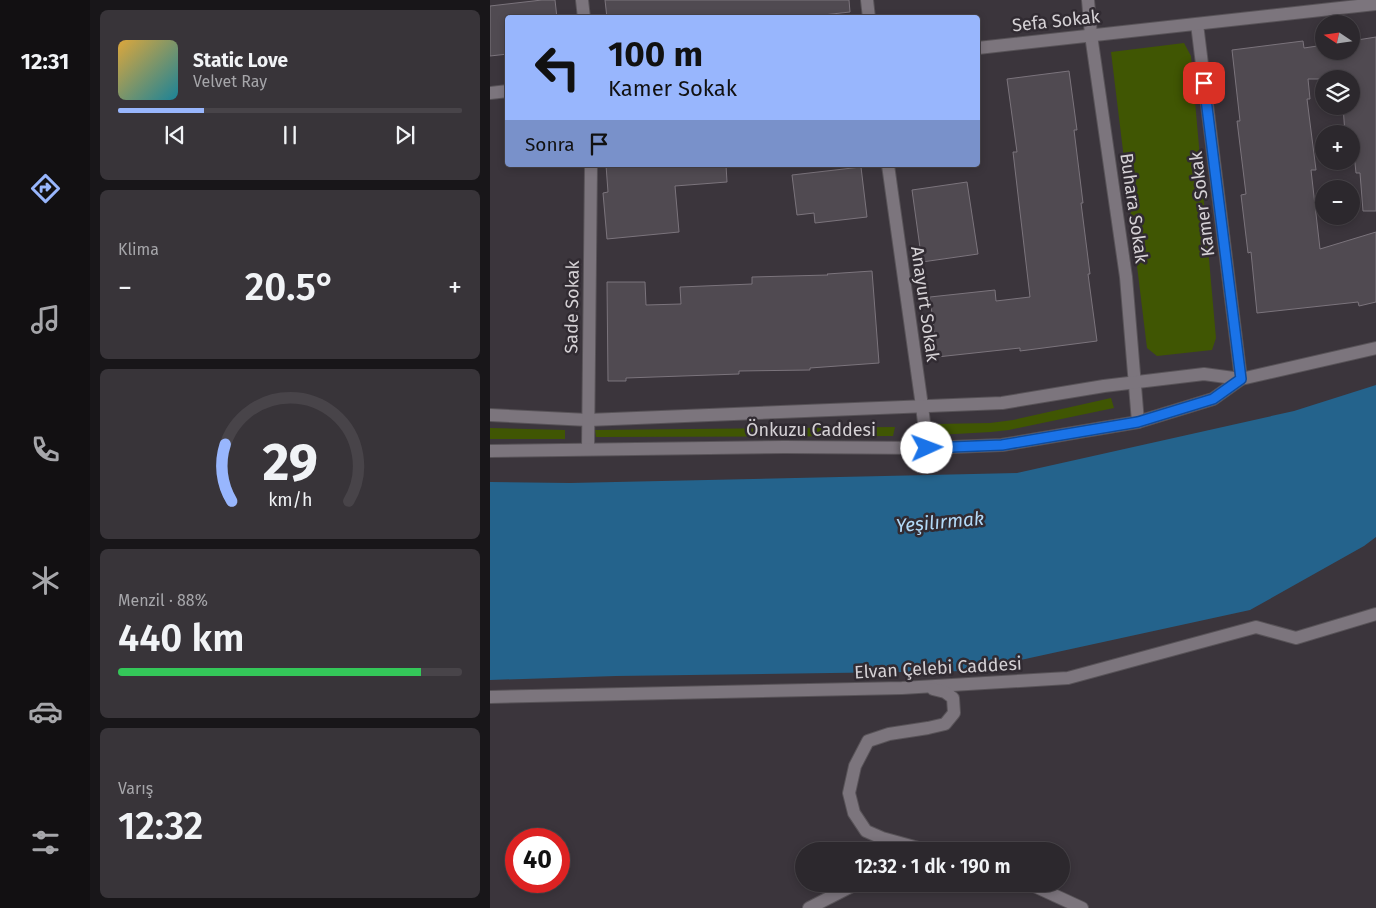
<!DOCTYPE html>
<html lang="tr">
<head>
<meta charset="utf-8">
<style>
	:root { --surface:#2c282d; --page:#383439; --text:#f1f3f6; --muted:#a6a6aa; --line:#484449; --accent:#98b6fd }
	body { margin:0; font-family:"Fira Sans",sans-serif; background:var(--page); color:var(--text); height:100vh; display:flex; flex-direction:column; font-size:19px; white-space:nowrap }
	* { box-sizing:border-box; margin:0 }
	p { font-size:16px; color:var(--muted) }
	.icon { flex:none; width:28px; height:28px; fill:none; stroke:currentColor; stroke-width:2; stroke-linecap:round; stroke-linejoin:round }
	.map { position:relative; flex:1; overflow:hidden }
	.details { display:flex; flex-direction:column; gap:10px; padding:10px; background:#181619; width:400px }
	.details>* { flex:none }
	.top-card { position:absolute; left:15px; top:15px; width:475px; height:152px; border-radius:5px; box-shadow:0 2px 8px #0003,0 0 0 1px var(--line); background:#98b6fd; color:#111; overflow:hidden }
	.needle { width:32px; rotate:283deg }
	.buttons { position:absolute; left:825px; top:15px; display:grid; gap:10px }
	.buttons a { display:grid; place-items:center; width:45px; height:45px; border-radius:50%; background:var(--surface); box-shadow:0 2px 8px #0003,0 0 0 1px var(--line); font-size:25px }
	.speed { position:absolute; left:15px; top:828px; display:flex; gap:10px; font-size:25px; font-weight:700; text-align:center }
	.speed>* { display:grid; place-content:center; width:65px; height:65px; border-radius:50%; background:var(--surface); box-shadow:0 2px 8px #0003,0 0 0 1px var(--line); line-height:1 }
	.speed .limit { border:8px solid #d22; background:#fff; color:#111 }
	.pin { position:absolute; display:grid; place-items:center; width:42px; height:42px; color:#fff; margin:-21px; border-radius:10px; box-shadow:0 2px 8px #0006 }
	.me { position:absolute; width:55px; margin:-28px; rotate:88deg; stroke-linejoin:round; filter:drop-shadow(0 0 4px #0008) }
	.turn { display:flex; align-items:center; gap:18px; height:105px; padding:0 20px; font-size:22px }
	.turn .icon { width:65px; height:65px; stroke-width:2.5 }
	.turn b { display:block; font-size:35px; line-height:42px }
	.then { display:flex; align-items:center; height:48px; padding:0 20px; background:#0003; gap:10px; font-size:19px }
	.big { font-size:38px; font-weight:600; line-height:1.1 }
	.details .widget { flex:1; display:flex; flex-direction:column; justify-content:center; gap:8px; min-width:0; padding:0 18px; border-radius:8px; background:var(--page) }
	.details .dial { align-items:center; gap:0 }
	.dial svg { height:130px; overflow:visible; fill:none; stroke:var(--line); stroke-width:7; stroke-linecap:round; text-anchor:middle }
	.dial text { fill:var(--text); stroke:none }
	.song { display:flex; align-items:center; gap:15px }
	.cover { width:60px; height:60px; border-radius:8px; background:linear-gradient(135deg,hsl(40 70% 55%),hsl(190 70% 35%)) }
	.played { height:5px; border-radius:2px; background:linear-gradient(90deg,var(--accent) 25%,var(--line) 25%) }
	.keys { display:flex; justify-content:space-around; direction:ltr }
	.heat { display:flex; justify-content:space-between; align-items:center; font-size:28px; direction:ltr }
	.charge { height:8px; border-radius:4px; background:linear-gradient(90deg,#34c759 88%,var(--line) 0) }
	.trip { position:absolute; left:305px; top:842px; width:275px; height:50px; border-radius:25px; background:var(--surface); box-shadow:0 2px 8px #0003,0 0 0 1px var(--line); font-weight:600; line-height:50px; text-align:center }
	main { display:flex; flex:1; min-height:0 }
	.tab-bar { display:flex; flex-direction:column; width:90px; justify-content:space-around; align-items:center; background:#121012; color:var(--muted) }
	.tab-bar .icon { width:35px; height:35px }
	.tab-bar .on { color:var(--accent) }
	.tab-bar b { font-size:22px; color:var(--text) }
	.map>svg:first-child { display:block }
	.green { fill:#405603 }
	.water { fill:#24638c }
	.building { fill:#504a51; stroke:#7b747c }
	.lines { fill:none; stroke-linecap:round; stroke-linejoin:round }
	.minor-casing { stroke:#585358; stroke-width:14 }
	.minor { stroke:#7c757d; stroke-width:12 }
	.route-casing { stroke:#114b97; stroke-width:12 }
	.route { stroke:#1a73e8; stroke-width:9 }
	.labels { text-anchor:middle; dominant-baseline:central; stroke-width:5; stroke-linejoin:round; paint-order:stroke }
	.street-label { font-size:18px; fill:#d5d1d5; stroke:#312b32 }
	.water-label { font-size:19px; font-style:italic; fill:#b2d9f7; stroke:#312b32 }
</style>
</head>
<body>
<main>
<nav class="tab-bar">
<b>12:31</b>
<svg class="icon on" aria-label="directions" viewBox="0 0 24 24"><path d="M12 3l9 9-9 9-9-9zM9 14v-3h6M13 9l2 2-2 2"/></svg>
<svg class="icon" aria-label="music" viewBox="0 0 24 24"><path d="M9 18V5l10-2v13"/><circle cx="6" cy="18" r="3"/><circle cx="16" cy="16" r="3"/></svg>
<svg class="icon" aria-label="phone" viewBox="0 0 24 24"><path d="M5 4h4l2 5-3 2q2 4 5 5l2-3 5 2v4C11 20 4 13 5 4z"/></svg>
<svg class="icon" aria-label="climate" viewBox="0 0 24 24"><path d="M12 3v18M4 7l16 10M4 17L20 7"/></svg>
<svg class="icon" aria-label="car" viewBox="0 0 24 24"><path d="M5 17H2v-5l4-1 3-4h7l3 4 3 1v5h-3M9 17h6M6 11h13"/><circle cx="7" cy="17" r="2"/><circle cx="17" cy="17" r="2"/></svg>
<svg class="icon" aria-label="filters" viewBox="0 0 24 24"><path d="M4 7h16M4 17h16"/><circle cx="9" cy="7" r="2"/><circle cx="15" cy="17" r="2"/></svg>
</nav>
<section class="details">
<div class="widget">
<div class="song"><i class="cover"></i><div><b>Static Love</b><p>Velvet Ray</p></div></div>
<div class="played"></div>
<div class="keys"><svg class="icon" aria-label="previous" viewBox="0 0 24 24"><path d="M18 5L8 12l10 7zM5 5v14"/></svg><svg class="icon" aria-label="pause" viewBox="0 0 24 24"><path d="M8 5v14M16 5v14"/></svg><svg class="icon" aria-label="next" viewBox="0 0 24 24"><path d="M6 5l10 7-10 7zM19 5v14"/></svg></div>
</div>
<div class="widget"><p>Klima</p>
<div class="heat"><a>−</a><b class="big">20.5°</b><a>+</a></div>
</div>
<div class="widget dial"><svg viewBox="0 0 100 80">
<path d="M14 69A42 42 0 1 1 86 69"/>
<path d="M14 69A42 42 0 0 1 10 34" stroke="#98b6fd"/>
<text x="50" y="56" font-size="32" font-weight="700">29</text>
<text x="50" y="72" font-size="11">km/h</text>
</svg></div>
<div class="widget"><p>Menzil · 88%</p><b class="big">440 km</b><div class="charge"></div></div>
<div class="widget"><p>Varış</p><b class="big">12:32</b></div>
</section>
<div class="map">
<svg width="886" height="908" viewBox="0 0 886 908">
	<rect width="100%" height="100%" fill="#3b353c"/>
	<g class="green">
		<polygon points="694,43 701,56 726,338 722,350 667,356 657,348 621,52"/>
		<polygon points="621,398 624,408 519,430 501,432 447,435 446,424 500,423 523,420"/>
		<polygon points="405,427 403,436 106,437 105,430"/>
		<polygon points="0,428 75,430 75,439 0,439"/>
	</g>
	<polygon class="water" points="886,385 886,537 874,546 760,610 480,671 126,676 0,680 0,482 80,483 527,473 804,411"/>
	<g class="building">
		<polygon points="52,0 65,0 67,18 18,18 18,54 0,56 0,6"/>
		<polygon points="115,0 359,0 360,12 306,18 117,18"/>
		<polygon points="886,37 886,211 873,211 870,173 866,173 862,134 855,134 853,106 861,106 861,79 818,79 820,99 817,99 826,170 821,170 830,249 886,232 886,302 869,306 868,302 767,313 761,252 758,253 751,195 756,194 747,121 750,121 742,50 813,41 814,48 834,45 834,51 861,51 861,41"/>
		<polygon points="579,71 587,130 584,130 593,203 591,203 600,274 598,274 607,341 530,351 530,348 447,357 440,297 505,290 506,301 540,297 523,152 527,152 517,79"/>
		<polygon points="116,165 236,165 237,182 185,186 189,232 117,239 113,193 118,192"/>
		<polygon points="371,167 377,217 325,223 324,213 307,215 302,175"/>
		<polygon points="477,182 488,254 432,262 422,190"/>
		<polygon points="382,271 389,363 320,368 320,370 249,371 249,374 136,378 136,381 118,381 117,282 155,282 156,305 191,304 190,287 262,284 262,277 338,275 337,274"/>
	</g>
	<g class="lines">
		<g class="minor-casing">
			<g id="minor">
				<polyline points="92,0 94,18"/>
				<polyline points="377,0 379,18"/>
				<polyline points="598,0 601,35 636,277 648,422"/>
				<polyline points="707,24 751,379"/>
				<polyline points="488,48 886,4"/>
				<polyline points="0,93 18,91"/>
				<polyline points="398,165 432,406 437,448"/>
				<polyline points="0,415 98,420 512,403 614,386 714,374 751,379 886,348"/>
				<polyline points="98,449 101,165"/>
				<polyline points="0,451 294,447 437,448 512,445 648,422 723,399 751,379"/>
				<polyline points="0,697 412,688 578,678 766,627 806,638 886,614"/>
				<polyline points="439,851 392,838 376,831 364,813 359,793 365,766 378,741 399,734 438,728 455,724 464,713 463,698 455,692 443,689"/>
				<polyline points="540,884 592,908"/>
				<polyline points="319,908 366,884"/>
			</g>
		</g>
		<use href="#minor" class="minor"/>
	</g>
	<g class="lines">
		<g class="route-casing">
			<polyline id="route" points="437,448 512,445 648,422 723,399 751,379 714,83"/>
		</g>
		<use href="#route" class="route"/>
	</g>
	<g class="labels">
		<g class="street-label">
			<text transform="translate(566 21) rotate(-6)">Sefa Sokak</text>
			<text transform="translate(712 204) rotate(-97)">Kamer Sokak</text>
			<text transform="translate(644 208) rotate(82)">Buhara Sokak</text>
			<text transform="translate(435 304) rotate(82)">Anayurt Sokak</text>
			<text transform="translate(82 307) rotate(-89)">Sade Sokak</text>
			<text x="321" y="430">Önkuzu Caddesi</text>
			<text transform="translate(448 668) rotate(-3)">Elvan Çelebi Caddesi</text>
		</g>
		<g class="water-label">
			<text transform="translate(450 522) rotate(-5)">Yeşilırmak</text>
		</g>
	</g>
</svg>
<div class="buttons">
<a><svg class="needle" viewBox="-14 -14 28 28"><path d="M0-13l5 13h-10z" fill="#e53935"/><path d="M0 13l5-13h-10z" fill="#a6a6aa"/></svg></a>
<a><svg class="icon" aria-label="layers" viewBox="0 0 24 24"><path d="M12 4l9 5-9 5-9-5zM3 14l9 5 9-5"/></svg></a>
<a>+</a>
<a>−</a>
</div>
<div class="speed"><div class="limit">40</div></div>
<div class="pin" style="left:714px;top:83px;background:#d93025"><svg class="icon" aria-label="arrive" viewBox="0 0 24 24"><path d="M6 21V4h12l-3 4 3 4H6"/></svg></div>
<svg class="me" style="left:437px;top:448px" viewBox="-20 -20 40 40"><circle r="19" fill="#fff"/><path d="M0-13L10 11 0 6-10 11z" fill="#1a73e8"/></svg>
<div class="trip">12:32 · 1 dk · 190 m</div>
<div class="top-card">
<div class="turn"><svg class="icon" aria-label="left" viewBox="0 0 24 24"><path d="M17 20v-9H6M10 6l-5 5 5 5"/></svg><div><b>100 m</b>Kamer Sokak</div></div>
<div class="then">Sonra<svg class="icon" aria-label="arrive" viewBox="0 0 24 24"><path d="M6 21V4h12l-3 4 3 4H6"/></svg></div>
</div>
</div>
</main>
</body>
</html>
